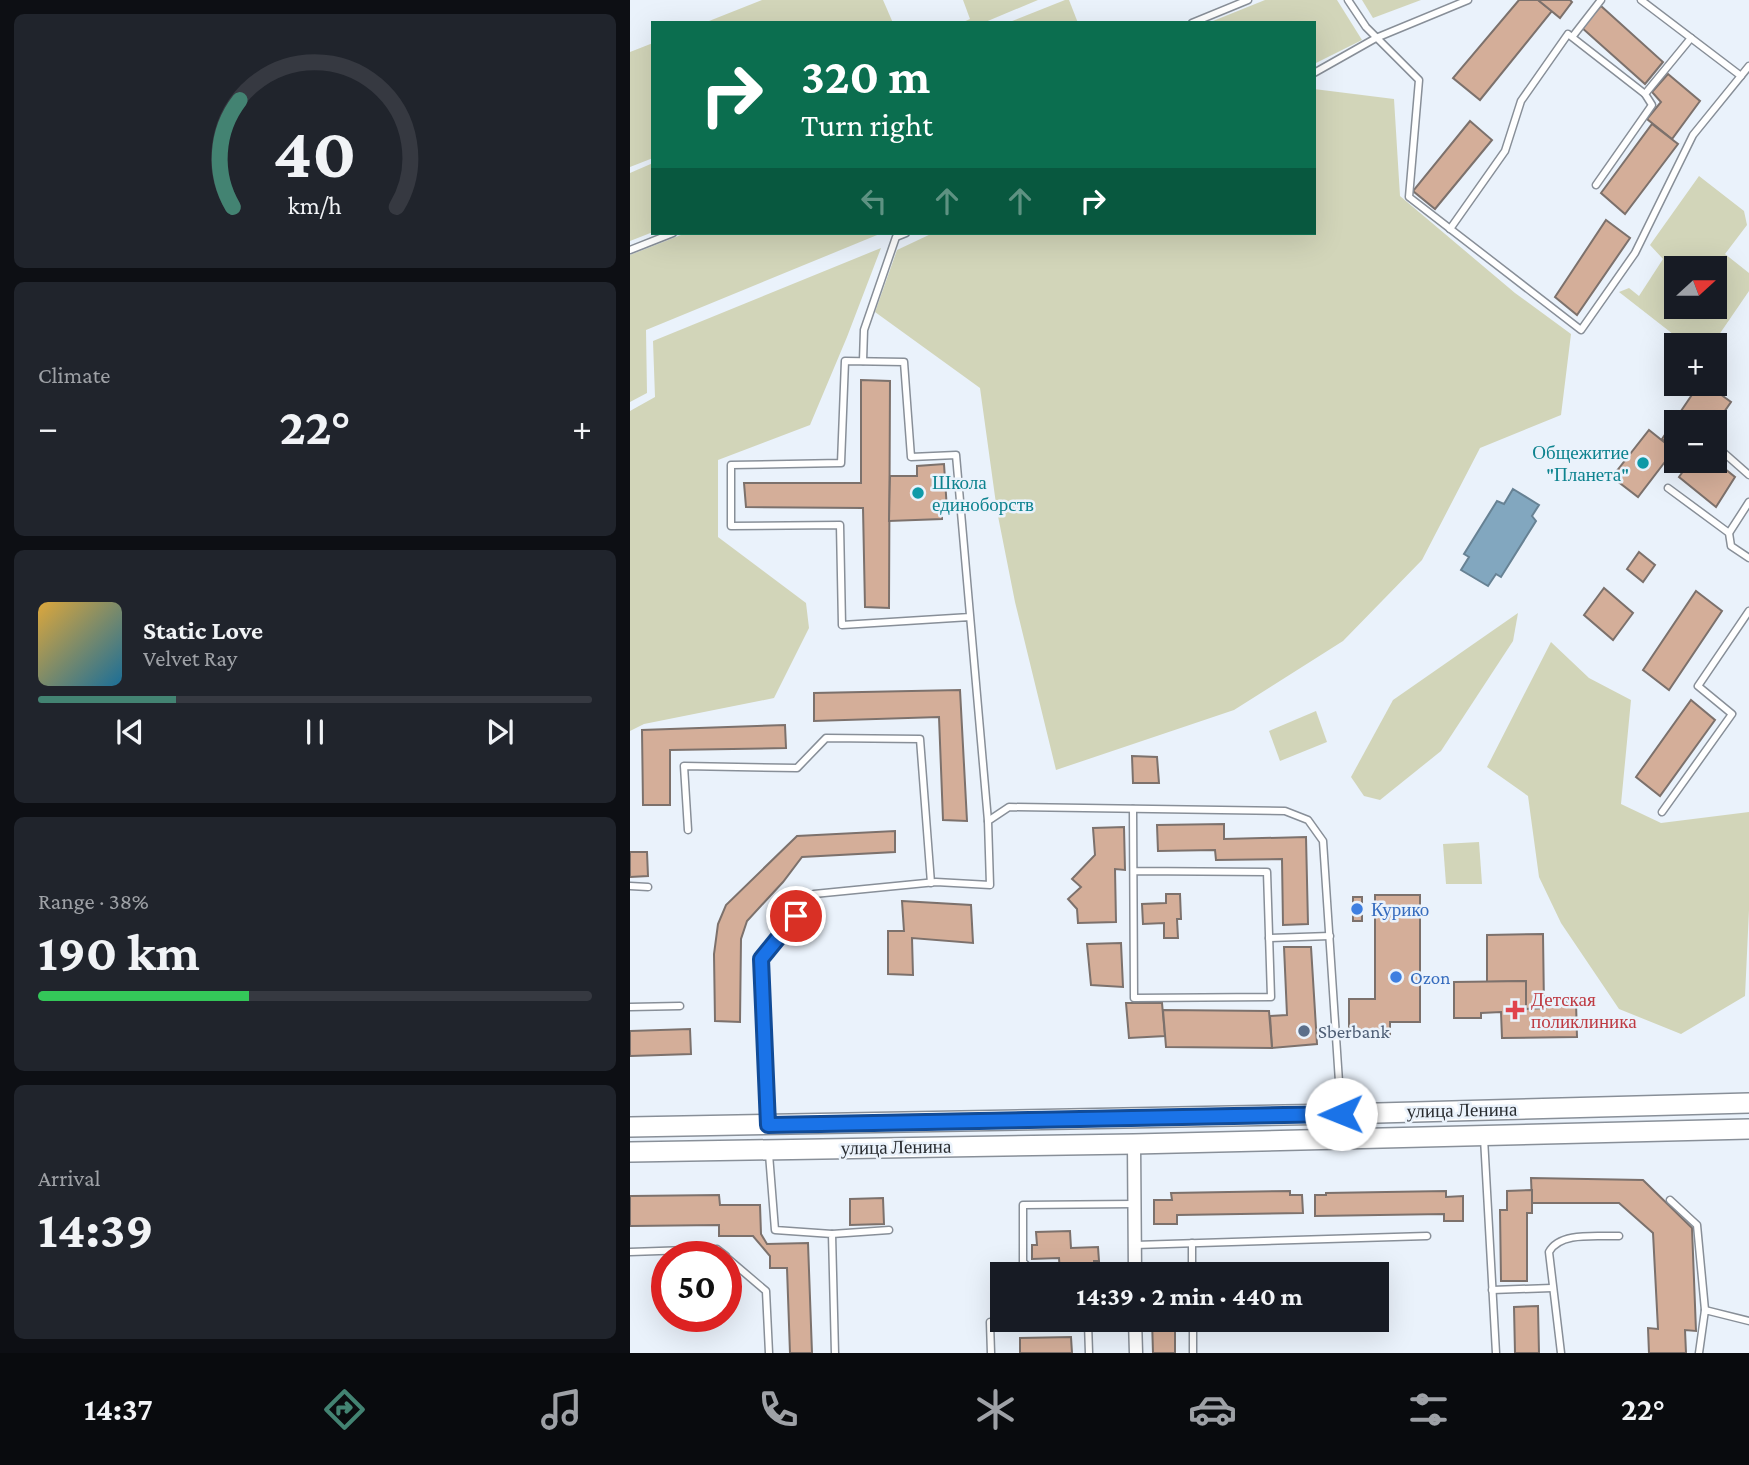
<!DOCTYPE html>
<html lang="en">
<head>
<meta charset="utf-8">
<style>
	:root { --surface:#171b24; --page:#20242c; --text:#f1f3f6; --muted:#9ea1a6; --line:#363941; --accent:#438372 }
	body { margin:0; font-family:"Crimson Pro",serif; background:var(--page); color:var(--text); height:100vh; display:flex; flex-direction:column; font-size:26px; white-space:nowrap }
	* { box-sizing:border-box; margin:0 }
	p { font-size:23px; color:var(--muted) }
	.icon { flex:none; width:38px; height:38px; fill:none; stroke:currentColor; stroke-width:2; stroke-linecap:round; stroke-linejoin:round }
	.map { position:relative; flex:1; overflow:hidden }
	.panel { display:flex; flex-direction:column; gap:14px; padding:14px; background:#0d0f14; width:630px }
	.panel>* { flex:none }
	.banner { position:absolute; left:21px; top:21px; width:665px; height:214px; border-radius:0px; box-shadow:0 7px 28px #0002; background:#0b6e4f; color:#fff; overflow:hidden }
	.needle { width:46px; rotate:69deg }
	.controls { position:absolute; left:1034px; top:256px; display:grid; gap:14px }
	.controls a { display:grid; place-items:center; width:63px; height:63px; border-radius:0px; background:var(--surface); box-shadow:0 7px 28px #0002; font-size:35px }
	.speed { position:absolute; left:21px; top:1241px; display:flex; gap:14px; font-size:35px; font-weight:700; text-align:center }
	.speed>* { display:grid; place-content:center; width:91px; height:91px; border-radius:50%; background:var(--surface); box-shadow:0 7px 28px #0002; line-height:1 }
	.speed .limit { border:10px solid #d22; background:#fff; color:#111 }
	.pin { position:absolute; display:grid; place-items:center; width:60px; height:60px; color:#fff; margin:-30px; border:4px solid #fff; border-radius:50%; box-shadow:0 2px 7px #0007 }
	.me { position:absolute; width:77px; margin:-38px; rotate:269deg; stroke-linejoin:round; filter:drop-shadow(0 0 5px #0008) }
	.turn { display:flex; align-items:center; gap:24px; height:147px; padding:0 35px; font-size:32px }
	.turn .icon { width:91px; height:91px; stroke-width:2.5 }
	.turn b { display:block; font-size:49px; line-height:60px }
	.lanes { display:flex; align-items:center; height:66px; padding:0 35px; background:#0003; justify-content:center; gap:35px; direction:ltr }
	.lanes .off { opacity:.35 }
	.big { font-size:52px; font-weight:700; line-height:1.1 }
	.panel .widget { flex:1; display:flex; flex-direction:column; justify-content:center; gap:10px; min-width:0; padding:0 24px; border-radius:10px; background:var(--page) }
	.panel .dial { align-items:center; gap:0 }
	.dial svg { height:182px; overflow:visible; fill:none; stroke:var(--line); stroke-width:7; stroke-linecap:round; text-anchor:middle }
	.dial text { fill:var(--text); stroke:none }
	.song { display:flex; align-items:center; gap:21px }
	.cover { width:84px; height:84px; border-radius:10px; background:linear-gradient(135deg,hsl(40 70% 55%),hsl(200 70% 35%)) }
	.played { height:7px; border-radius:4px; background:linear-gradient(90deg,var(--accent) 25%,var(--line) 25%) }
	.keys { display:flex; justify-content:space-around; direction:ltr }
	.heat { display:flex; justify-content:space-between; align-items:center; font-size:38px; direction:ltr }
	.charge { height:10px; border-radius:5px; background:linear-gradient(90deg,#34c759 38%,var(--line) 0) }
	.trip { position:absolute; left:360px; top:1262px; width:399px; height:70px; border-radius:0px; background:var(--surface); box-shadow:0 7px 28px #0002; font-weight:700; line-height:70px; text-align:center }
	.menu { display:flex; height:112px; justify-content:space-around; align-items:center; background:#090b0e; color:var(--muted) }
	.menu .icon { width:49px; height:49px }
	.menu .selected { color:var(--accent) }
	.menu b { font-size:32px; color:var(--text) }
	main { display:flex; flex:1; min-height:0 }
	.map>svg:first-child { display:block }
	.green { fill:#d2d5b9; fill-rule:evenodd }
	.water { fill:#82a7bf; stroke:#678294; stroke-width:2 }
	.building { fill:#d4ae99; stroke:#7c716c; stroke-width:2 }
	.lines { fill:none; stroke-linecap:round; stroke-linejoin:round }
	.lane-casing { stroke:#888f98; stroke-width:9 }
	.street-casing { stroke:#888f98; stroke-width:15 }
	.secondary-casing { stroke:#888f98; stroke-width:22 }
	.lane { stroke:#fff; stroke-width:6 }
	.street { stroke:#fff; stroke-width:12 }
	.secondary { stroke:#fff; stroke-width:19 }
	.route-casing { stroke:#114b97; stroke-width:18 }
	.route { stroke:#1a73e8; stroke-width:12 }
	.culture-dot { fill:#0f9aa8; stroke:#eaf2fb; stroke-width:2.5 }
	.shop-dot { fill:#3f7fe0; stroke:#eaf2fb; stroke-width:2.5 }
	.health-dot { fill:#e0444e; stroke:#eaf2fb; stroke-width:2.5 }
	.service-dot { fill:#5c6f8a; stroke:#eaf2fb; stroke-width:2.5 }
	.labels { text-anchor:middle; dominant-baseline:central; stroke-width:5; stroke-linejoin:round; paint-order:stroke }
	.culture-label { font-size:19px; fill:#0d838f; stroke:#eaf2fb; text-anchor:end }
	.shop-label { font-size:19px; fill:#366cbe; stroke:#eaf2fb; text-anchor:start }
	.health-label { font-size:19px; fill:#be3a42; stroke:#eaf2fb; text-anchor:start }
	.service-label { font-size:19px; fill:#4e5e75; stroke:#eaf2fb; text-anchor:start }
	.street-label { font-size:19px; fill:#272a2e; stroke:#eaf2fb }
</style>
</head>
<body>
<main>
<section class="panel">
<div class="widget dial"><svg viewBox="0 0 100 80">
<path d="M14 69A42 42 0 1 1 86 69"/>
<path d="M14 69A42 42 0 0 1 17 22" stroke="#438372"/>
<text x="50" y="56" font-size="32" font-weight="700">40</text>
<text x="50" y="72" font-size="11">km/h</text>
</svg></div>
<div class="widget"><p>Climate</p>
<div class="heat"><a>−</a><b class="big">22°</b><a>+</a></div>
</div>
<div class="widget">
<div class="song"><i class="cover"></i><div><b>Static Love</b><p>Velvet Ray</p></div></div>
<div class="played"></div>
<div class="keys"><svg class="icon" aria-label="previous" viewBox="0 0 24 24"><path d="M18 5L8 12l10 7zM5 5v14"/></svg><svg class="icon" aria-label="pause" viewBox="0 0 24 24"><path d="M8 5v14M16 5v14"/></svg><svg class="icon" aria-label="next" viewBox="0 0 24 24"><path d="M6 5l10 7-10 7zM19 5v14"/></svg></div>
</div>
<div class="widget"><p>Range · 38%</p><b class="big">190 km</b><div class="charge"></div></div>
<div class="widget"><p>Arrival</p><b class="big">14:39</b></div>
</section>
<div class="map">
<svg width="1119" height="1353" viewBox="0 0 1119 1353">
	<rect width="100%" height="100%" fill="#eaf2fb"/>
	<g class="green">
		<polygon points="132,0 253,0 263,23 74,23"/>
		<polygon points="333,0 408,0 353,23 331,23 340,19"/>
		<polygon points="435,0 439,0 448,23 377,23"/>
		<polygon points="635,0 707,0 732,40 684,64 684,23 578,23"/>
		<polygon points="732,0 791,0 743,18"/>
		<polygon points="23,43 23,158 0,167 0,52"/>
		<polygon points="684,89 764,99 770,196 885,293 941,334 931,415 850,448 792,560 713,641 604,710 426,770 385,602 367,511 350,388 245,312 267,250 303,233 684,233"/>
		<polygon points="23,163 23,232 0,241 0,173"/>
		<path d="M1069,176L1114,211L1117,225L1095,254L1119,273V291L1082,345H1057L989,292L999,288L1009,296L1033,259L1020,245ZM1046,268H1085V306H1046Z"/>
		<polygon points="56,233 252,233 16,330 17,393 0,402 0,255"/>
		<polygon points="251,248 217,337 180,425 88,460 88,537 176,603 179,628 144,698 14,724 0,731 0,411 25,397 23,341"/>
		<polygon points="888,613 883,641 811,751 750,800 734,796 721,777 763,700"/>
		<polygon points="921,642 959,678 1001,700 991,804 1031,823 1119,812 1119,910 1115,996 1051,1034 989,1009 931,923 909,877 898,796 857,767"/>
		<polygon points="686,711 697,742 650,761 639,731"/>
		<polygon points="849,842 852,884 816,884 813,844"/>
	</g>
	<polygon class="water" points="883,489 909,505 902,516 906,521 871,577 866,574 858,586 831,570 839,557 834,554 867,501 874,504"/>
	<g class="building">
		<polygon points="889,0 908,0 922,11 850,100 823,78"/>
		<polygon points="908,0 940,0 942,2 930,18"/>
		<polygon points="971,6 1033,62 1015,84 951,27"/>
		<polygon points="1038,74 1070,101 1042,139 1017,119 1031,102 1022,92"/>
		<polygon points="840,121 862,140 805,209 783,191"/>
		<polygon points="1022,124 1048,144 995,214 971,193"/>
		<polygon points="976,220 1000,238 947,315 925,297"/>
		<polygon points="231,380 260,381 259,608 235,607 233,508 116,507 114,483 231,483"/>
		<polygon points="1070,383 1075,383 1101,402 1085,425 1085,422 1046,422 1046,451 1032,439"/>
		<polygon points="1019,430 1044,450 1008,497 982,477"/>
		<polygon points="1061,460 1084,460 1105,477 1086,507 1049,477"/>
		<polygon points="314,464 317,510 312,510 312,519 259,521 260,476 287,476 287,466"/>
		<polygon points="1009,552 1025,565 1013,582 997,569"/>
		<polygon points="974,588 1003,613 983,640 954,615"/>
		<polygon points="1066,591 1092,611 1039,690 1013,670"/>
		<polygon points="330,690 337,821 313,820 309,717 184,721 184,693"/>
		<polygon points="1061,700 1085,720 1030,796 1006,777"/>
		<polygon points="155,725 156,748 40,750 40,805 13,805 12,730"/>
		<polygon points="502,756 527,757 529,783 503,783"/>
		<polygon points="594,824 594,839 676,837 678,924 653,925 652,859 586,860 585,850 528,851 527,825"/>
		<polygon points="494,827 495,870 485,869 486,922 448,923 447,909 438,899 451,887 442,879 465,855 463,828"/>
		<polygon points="265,831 265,852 172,857 153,882 117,921 111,939 110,1022 85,1021 84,954 88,924 96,905 167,836"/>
		<polygon points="0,852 17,852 18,876 0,877"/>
		<polygon points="536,894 550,894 551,919 547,919 548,938 534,938 534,923 513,924 512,904 536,903"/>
		<polygon points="745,895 790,895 790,1022 760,1022 760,1035 719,1035 719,999 745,999"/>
		<rect x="723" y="897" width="9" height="24"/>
		<polygon points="272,901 341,905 343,943 282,938 283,975 258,974 258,931 274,931"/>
		<polygon points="913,934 914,1008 896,1009 896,981 857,982 857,935"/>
		<polygon points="491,943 493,987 461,985 457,944"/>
		<polygon points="654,947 681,947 687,1044 642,1048 640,1016 657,1015"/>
		<polygon points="896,981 896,1009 914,1008 914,1002 946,1002 947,1037 872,1038 871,1012 851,1013 851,1018 824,1018 824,982"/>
		<polygon points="496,1003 532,1003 535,1036 499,1038"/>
		<polygon points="533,1010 639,1011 642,1048 536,1047"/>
		<polygon points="60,1029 61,1054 0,1056 0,1031"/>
		<polygon points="901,1178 1013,1180 1062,1228 1066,1331 1055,1330 1056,1353 1019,1353 1018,1328 1028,1329 1023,1233 989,1203 902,1203"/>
		<polygon points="902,1190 902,1213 897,1213 897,1281 871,1281 870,1210 877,1210 877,1191"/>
		<polygon points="660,1191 660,1195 672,1195 673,1213 547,1215 547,1224 524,1224 524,1200 542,1200 541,1193"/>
		<polygon points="816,1191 816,1197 833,1196 833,1221 814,1221 814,1214 685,1216 685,1195 696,1195 696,1193"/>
		<polygon points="89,1195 90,1205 130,1205 131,1234 137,1244 178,1243 182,1353 160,1353 157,1268 140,1268 140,1256 123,1236 89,1236 89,1225 0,1226 0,1196"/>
		<polygon points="253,1198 254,1224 220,1225 220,1199"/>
		<polygon points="440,1231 441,1248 468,1247 469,1261 464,1261 464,1272 430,1273 429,1258 402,1259 402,1245 407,1245 406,1232"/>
		<polygon points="544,1271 544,1274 521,1274 521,1272"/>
		<polygon points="908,1306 909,1353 885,1353 884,1307"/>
		<polygon points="522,1320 545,1320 545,1353 523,1353"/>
		<polygon points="441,1337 442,1353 390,1353 390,1338"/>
	</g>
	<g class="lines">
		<g class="lane-casing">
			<g id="lane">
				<polyline points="718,0 736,27 789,80 779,197 951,330 1005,253 1063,135 1119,66"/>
				<polyline points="1011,0 1111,76"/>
				<polyline points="562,23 618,0"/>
				<polyline points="943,36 971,0"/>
				<polyline points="684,73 746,38 838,0"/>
				<polyline points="966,185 1022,105 1015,94 1061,38"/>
				<polyline points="820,229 875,151 891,101 938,34 1015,94"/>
				<polyline points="0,250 43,233"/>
				<polyline points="233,361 234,330 266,237 276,233"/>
				<polyline points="1085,445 1119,475"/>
				<polyline points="1038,488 1099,533 1101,546 1119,558"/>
				<polyline points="1099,533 1119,502"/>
				<polyline points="340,617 212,625 210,525 101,526 101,465 211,463 215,361 274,362 281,457 326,455 358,821"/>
				<polyline points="503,809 504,998 641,997 637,872 504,871"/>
				<polyline points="1032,812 1102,714 1068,686 1119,611"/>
				<polyline points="58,830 54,766 167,768 196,738 290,739 301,883"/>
				<polyline points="0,886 18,887"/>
				<polyline points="639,938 700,936"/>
				<polyline points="0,1007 50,1006"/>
				<polyline points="138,1123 131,959 184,894 306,882 360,885 358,821 379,807 655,811 678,820 693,841 711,1112"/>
				<polyline points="854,1138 866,1353"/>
				<polyline points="139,1154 145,1230 202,1234 205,1353"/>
				<polyline points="1040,1200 1067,1225 1075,1310"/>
				<polyline points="202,1234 259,1230"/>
				<polyline points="562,1243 562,1274"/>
				<polyline points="505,1245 797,1236"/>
				<polyline points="0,1252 87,1249 96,1256"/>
				<polyline points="96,1257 136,1291 139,1353"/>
				<polyline points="406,1274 393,1262 393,1205 504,1204"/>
				<polyline points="862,1290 922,1288"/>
				<polyline points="563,1320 563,1353"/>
				<polyline points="361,1353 360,1322 458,1323"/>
				<polyline points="459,1353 458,1323 505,1323"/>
				<path d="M931,1353L919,1252C930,1231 968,1237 989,1236"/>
				<polyline points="1069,1353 1075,1310 1119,1321"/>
			</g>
		</g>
		<g class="street-casing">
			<g id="street">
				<polyline points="504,1144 505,1274"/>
				<polyline points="505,1320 506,1353"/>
			</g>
		</g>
		<g class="secondary-casing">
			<g id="secondary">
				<polyline points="0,1127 711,1114 1119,1103"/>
				<polyline points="0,1152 504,1144 1119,1129"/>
			</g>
		</g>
		<use href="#lane" class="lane"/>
		<use href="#street" class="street"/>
		<use href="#secondary" class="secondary"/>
	</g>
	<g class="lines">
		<g class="route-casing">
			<polyline id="route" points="166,916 131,959 138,1125 711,1114"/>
		</g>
		<use href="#route" class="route"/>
	</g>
	<g class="culture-dot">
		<circle cx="1013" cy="463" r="7"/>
		<circle cx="288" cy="493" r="7"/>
	</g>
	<g class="shop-dot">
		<circle cx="727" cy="909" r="7"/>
		<circle cx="766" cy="977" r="7"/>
	</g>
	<path class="health-dot" d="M881.5 999.5h7v7h7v7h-7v7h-7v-7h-7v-7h7z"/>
	<circle class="service-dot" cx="674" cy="1031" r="7"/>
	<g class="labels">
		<g class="culture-label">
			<text x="999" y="452">Общежитие<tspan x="999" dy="22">"Планета"</tspan></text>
			<text x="302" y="482" text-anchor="start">Школа<tspan x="302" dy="22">единоборств</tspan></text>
		</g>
		<g class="shop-label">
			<text x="741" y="909">Курико</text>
			<text x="780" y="977">Ozon</text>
		</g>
		<g class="health-label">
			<text x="901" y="999">Детская<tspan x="901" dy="22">поликлиника</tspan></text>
		</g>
		<g class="service-label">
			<text x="688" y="1031">Sberbank</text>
		</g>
		<g class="street-label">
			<text transform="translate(832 1110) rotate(-1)">улица Ленина</text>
			<text transform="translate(266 1147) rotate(-1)">улица Ленина</text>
		</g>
	</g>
</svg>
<div class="controls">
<a><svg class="needle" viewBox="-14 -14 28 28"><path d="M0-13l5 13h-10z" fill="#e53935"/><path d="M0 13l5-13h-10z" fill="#9ea1a6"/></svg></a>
<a>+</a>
<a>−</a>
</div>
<div class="speed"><div class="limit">50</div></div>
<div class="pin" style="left:166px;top:916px;background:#d93025"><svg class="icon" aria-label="arrive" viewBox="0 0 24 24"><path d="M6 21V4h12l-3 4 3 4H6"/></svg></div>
<svg class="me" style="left:711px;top:1114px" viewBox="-20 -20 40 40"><circle r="19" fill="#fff"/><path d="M0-13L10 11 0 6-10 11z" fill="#1a73e8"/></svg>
<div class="trip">14:39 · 2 min · 440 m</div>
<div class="banner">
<div class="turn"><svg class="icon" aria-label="right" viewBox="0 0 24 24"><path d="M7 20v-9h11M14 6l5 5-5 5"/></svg><div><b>320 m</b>Turn right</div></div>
<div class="lanes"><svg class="icon off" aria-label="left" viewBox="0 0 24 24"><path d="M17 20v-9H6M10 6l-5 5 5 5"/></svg><svg class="icon off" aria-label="ahead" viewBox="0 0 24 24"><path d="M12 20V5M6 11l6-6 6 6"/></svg><svg class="icon off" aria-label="ahead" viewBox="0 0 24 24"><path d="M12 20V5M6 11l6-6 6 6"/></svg><svg class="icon" aria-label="right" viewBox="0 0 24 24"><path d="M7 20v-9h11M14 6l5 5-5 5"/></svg></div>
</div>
</div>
</main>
<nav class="menu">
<b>14:37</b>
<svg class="icon selected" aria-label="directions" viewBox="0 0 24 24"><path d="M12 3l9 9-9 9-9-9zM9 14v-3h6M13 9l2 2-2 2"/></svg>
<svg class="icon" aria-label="music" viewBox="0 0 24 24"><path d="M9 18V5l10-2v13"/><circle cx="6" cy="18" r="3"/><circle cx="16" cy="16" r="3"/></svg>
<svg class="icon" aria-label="phone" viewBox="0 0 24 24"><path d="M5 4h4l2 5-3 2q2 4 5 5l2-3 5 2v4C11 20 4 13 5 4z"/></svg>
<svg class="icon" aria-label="climate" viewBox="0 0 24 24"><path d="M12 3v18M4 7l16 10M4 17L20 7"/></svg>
<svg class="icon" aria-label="car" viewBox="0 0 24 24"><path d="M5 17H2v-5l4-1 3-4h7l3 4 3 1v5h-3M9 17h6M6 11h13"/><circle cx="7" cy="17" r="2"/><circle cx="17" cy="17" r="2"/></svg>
<svg class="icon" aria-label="filters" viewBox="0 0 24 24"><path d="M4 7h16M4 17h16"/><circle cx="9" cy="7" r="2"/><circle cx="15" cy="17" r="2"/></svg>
<b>22°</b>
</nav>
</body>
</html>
